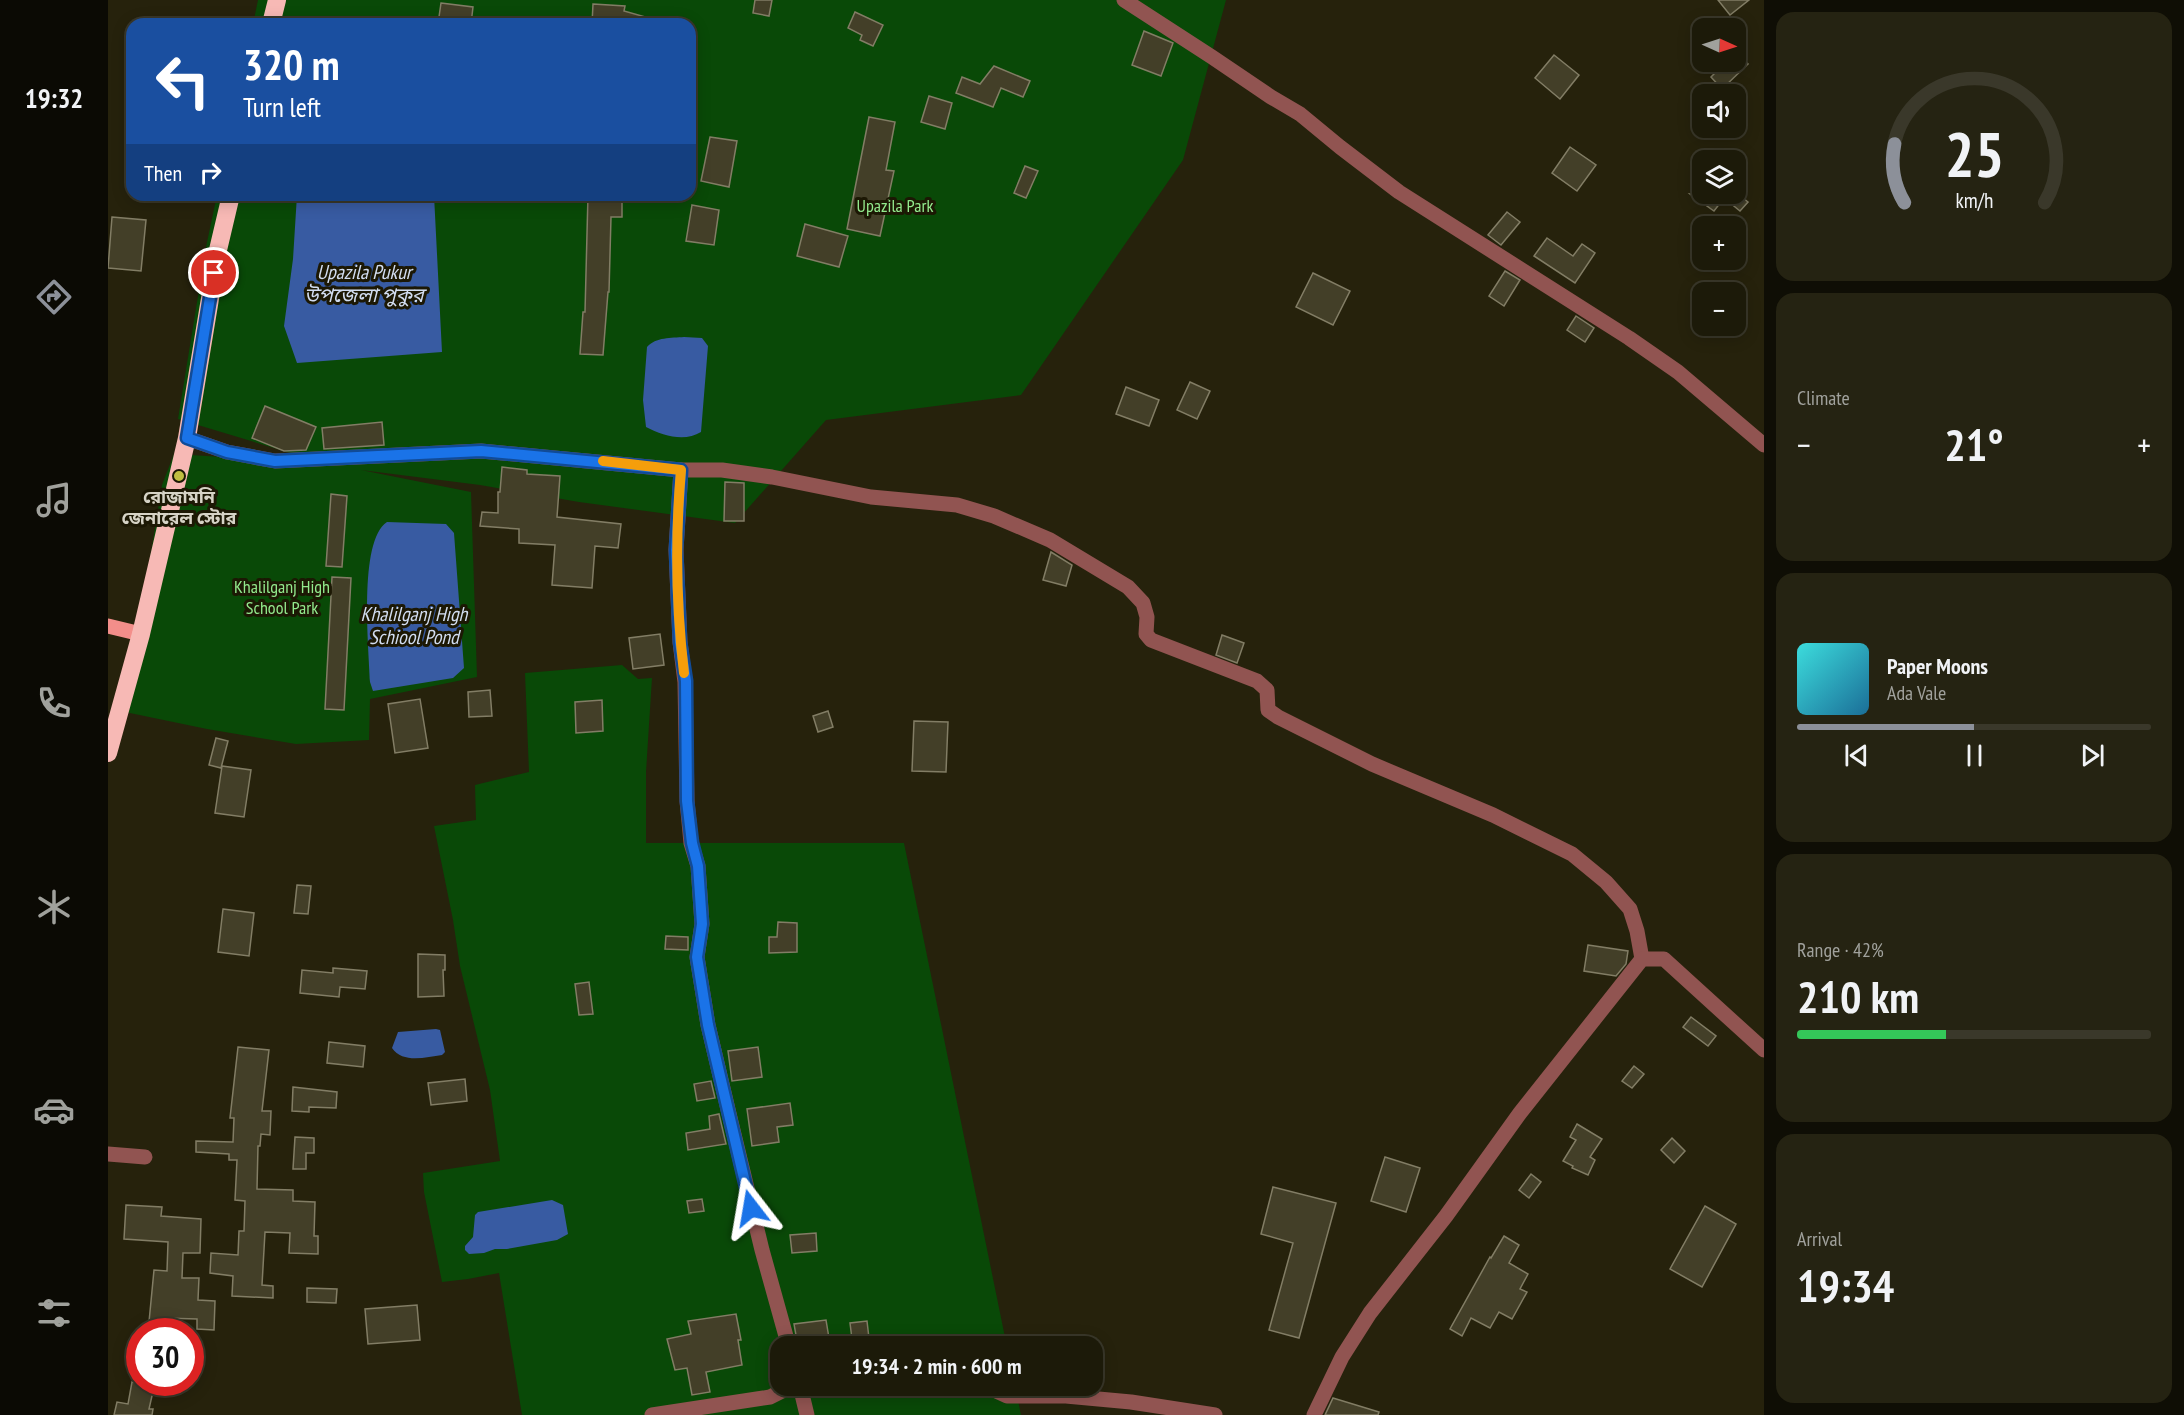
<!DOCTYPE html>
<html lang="en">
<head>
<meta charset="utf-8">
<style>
	:root { --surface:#1c1a09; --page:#252312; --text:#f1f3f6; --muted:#a0a19c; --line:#3a382a; --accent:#8c9099 }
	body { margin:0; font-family:"PT Sans Narrow","Noto Sans Bengali",sans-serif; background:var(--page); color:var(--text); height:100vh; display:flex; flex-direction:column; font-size:22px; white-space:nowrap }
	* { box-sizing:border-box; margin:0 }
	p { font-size:20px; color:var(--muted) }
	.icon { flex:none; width:33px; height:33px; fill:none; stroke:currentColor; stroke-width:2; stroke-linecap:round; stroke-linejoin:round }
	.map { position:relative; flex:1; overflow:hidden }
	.panel { display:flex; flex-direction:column; gap:12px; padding:12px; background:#0f0e05; width:420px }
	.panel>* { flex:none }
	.guide { position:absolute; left:18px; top:18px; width:570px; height:183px; border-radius:18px; box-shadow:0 3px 15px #0003,0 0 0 2px var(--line); background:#1a4fa0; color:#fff; overflow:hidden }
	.needle { width:39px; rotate:93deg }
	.controls { position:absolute; left:1584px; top:18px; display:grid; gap:12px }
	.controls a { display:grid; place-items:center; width:54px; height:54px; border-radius:12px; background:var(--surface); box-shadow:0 3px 15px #0003,0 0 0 2px var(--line); font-size:30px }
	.speed { position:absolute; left:18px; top:1318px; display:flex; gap:12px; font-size:30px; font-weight:700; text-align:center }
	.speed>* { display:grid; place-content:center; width:78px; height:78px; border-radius:50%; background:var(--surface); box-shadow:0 3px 15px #0003,0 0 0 2px var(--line); line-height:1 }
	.speed .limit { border:9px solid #d22; background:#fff; color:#111 }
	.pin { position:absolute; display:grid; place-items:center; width:51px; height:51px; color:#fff; margin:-26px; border:3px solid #fff; border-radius:50%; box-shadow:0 2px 6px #0007 }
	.me { position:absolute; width:66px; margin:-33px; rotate:346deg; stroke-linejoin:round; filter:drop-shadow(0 0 4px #0008) }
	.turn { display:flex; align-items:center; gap:21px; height:126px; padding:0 18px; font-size:27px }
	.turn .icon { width:78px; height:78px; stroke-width:2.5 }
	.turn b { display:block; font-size:42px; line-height:51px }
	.then { display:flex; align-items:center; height:57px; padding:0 18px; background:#0003; gap:12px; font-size:22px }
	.big { font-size:45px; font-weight:600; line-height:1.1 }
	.panel .card { flex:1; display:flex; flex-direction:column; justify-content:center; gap:9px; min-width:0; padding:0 21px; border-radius:18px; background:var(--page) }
	.panel .dial { align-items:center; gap:0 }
	.dial svg { height:156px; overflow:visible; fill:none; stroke:var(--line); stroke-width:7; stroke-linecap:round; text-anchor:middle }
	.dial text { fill:var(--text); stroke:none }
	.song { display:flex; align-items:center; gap:18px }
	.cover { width:72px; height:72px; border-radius:9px; background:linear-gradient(135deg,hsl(180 70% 55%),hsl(200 70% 35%)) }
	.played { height:6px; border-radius:3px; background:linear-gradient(90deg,var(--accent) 50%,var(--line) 50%) }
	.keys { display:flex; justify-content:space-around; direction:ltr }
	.heat { display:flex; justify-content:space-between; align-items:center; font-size:33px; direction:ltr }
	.charge { height:9px; border-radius:4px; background:linear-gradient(90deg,#34c759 42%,var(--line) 0) }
	.trip { position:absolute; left:662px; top:1336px; width:333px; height:60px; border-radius:18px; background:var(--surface); box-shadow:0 3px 15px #0003,0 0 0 2px var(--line); font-weight:600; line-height:60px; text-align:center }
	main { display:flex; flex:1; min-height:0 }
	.menu { display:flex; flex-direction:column; width:108px; justify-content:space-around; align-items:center; background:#0b0a04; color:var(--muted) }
	.menu .icon { width:42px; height:42px }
	.menu .selected { color:var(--accent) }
	.menu b { font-size:27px; color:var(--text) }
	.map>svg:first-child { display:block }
	.green { fill:#094907 }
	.water { fill:#385ba2 }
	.building { fill:#433f28; stroke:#827d65; stroke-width:1.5 }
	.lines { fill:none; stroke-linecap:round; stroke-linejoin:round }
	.minor { stroke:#915451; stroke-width:15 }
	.major { stroke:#f38e8a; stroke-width:15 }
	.highway { stroke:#f7b9b5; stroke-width:18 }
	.route-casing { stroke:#114b97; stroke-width:15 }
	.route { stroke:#1a73e8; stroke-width:10 }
	.slow { stroke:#f59e0b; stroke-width:10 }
	.poi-dot { fill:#c0be41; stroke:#1c1804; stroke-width:2 }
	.labels { text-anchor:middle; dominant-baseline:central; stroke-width:6; stroke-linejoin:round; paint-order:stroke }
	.park-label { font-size:18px; fill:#93ea8d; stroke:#1c1804 }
	.poi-label { font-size:18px; font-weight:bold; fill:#d6d3c6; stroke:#1c1804 }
	.water-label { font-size:20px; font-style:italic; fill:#d2ddf1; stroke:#1c1804 }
</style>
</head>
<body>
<main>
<nav class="menu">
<b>19:32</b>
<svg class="icon selected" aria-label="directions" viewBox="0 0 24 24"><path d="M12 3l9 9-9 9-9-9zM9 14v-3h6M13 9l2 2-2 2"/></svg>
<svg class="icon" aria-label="music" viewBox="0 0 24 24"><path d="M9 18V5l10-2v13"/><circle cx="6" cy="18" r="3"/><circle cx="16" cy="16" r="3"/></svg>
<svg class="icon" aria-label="phone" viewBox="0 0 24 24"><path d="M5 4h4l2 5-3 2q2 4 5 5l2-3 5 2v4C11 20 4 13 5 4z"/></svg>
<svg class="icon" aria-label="climate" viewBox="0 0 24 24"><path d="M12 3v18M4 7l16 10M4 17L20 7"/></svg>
<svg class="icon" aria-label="car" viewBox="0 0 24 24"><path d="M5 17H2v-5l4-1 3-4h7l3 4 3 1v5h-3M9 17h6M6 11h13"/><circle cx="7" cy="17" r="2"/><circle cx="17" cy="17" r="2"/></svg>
<svg class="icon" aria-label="filters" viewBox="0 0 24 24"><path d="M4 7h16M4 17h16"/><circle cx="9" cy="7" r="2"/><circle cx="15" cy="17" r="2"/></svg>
</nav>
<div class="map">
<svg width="1656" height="1415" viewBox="0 0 1656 1415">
	<rect width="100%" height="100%" fill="#26220c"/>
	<g class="green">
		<polygon points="150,0 1118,0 1075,160 913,395 718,420 627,523 471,502 372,485 253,470 363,492 369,677 262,699 261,740 188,744 99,729 17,712 54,485 66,454 216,463 70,419 98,247 109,195 582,195 582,24 145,24"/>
		<polygon points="514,665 530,679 544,678 538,772 538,843 796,843 899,1347 672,1347 672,1386 907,1386 913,1415 414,1415 391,1273 360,1279 334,1282 316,1192 315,1173 392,1161 382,1090 352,966 345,920 326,826 368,820 367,785 421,772 417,673"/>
	</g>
	<g class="water">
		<polygon points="189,195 326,195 334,352 189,363 176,326 185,259"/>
		<path d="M576,337L594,338L600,346L593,432C577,442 555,436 538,427L535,400L539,347C548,337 563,338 576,337Z"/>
		<path d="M279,522L338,524L346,533L356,668L345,678L265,691L262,682C261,648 250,541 279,522Z"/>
		<path d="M328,1029L332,1030L337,1052L334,1055C318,1057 295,1064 284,1048L290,1032Z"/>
		<polygon points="444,1200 455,1205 460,1234 449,1240 399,1249 387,1249 376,1253 361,1254 357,1250 357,1246 365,1237 367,1215 370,1212"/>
	</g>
	<g class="building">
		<polygon points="647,0 664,0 661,16 645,13"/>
		<polygon points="1610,0 1641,0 1622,15"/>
		<polygon points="333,3 365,7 363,24 330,24"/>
		<polygon points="485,4 517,6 516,11 548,20 547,24 484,24"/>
		<polygon points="747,12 775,25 765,46 752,40 754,35 740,28"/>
		<polygon points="1036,31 1065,43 1053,76 1024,65"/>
		<polygon points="1446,55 1471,75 1452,99 1427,78"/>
		<polygon points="1632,55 1640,64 1614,89 1603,77 1614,66 1617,69 1628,62"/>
		<polygon points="886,66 922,81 915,97 893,88 885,107 848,93 854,77 872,84"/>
		<polygon points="821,96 844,103 837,129 813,122"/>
		<polygon points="761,117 787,122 778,170 786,171 772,236 739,229"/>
		<polygon points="602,137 629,141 621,187 593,181"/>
		<polygon points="1462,147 1488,165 1469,191 1444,173"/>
		<polygon points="917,166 930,171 918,198 906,193"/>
		<polygon points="1582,194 1630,194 1640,202 1632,211 1616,198 1606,211"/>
		<polygon points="480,195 514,195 514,217 503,217 501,292 500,292 495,355 472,354 475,312 477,312"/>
		<polygon points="584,205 611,210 606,245 578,241"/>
		<polygon points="1399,212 1412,222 1393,245 1380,235"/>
		<polygon points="4,217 38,220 33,271 0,268"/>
		<polygon points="697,224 740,236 731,267 689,256"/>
		<polygon points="1439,238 1465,256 1474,244 1487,253 1467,283 1426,256"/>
		<polygon points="1397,271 1412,280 1396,306 1381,296"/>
		<polygon points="1205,273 1242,291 1225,325 1188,307"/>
		<polygon points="1468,316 1486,328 1477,342 1459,330"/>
		<polygon points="1082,382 1102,391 1089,419 1069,410"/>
		<polygon points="1018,387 1051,400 1041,426 1008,414"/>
		<polygon points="157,406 208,427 198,450 176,451 144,438"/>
		<polygon points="274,422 276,445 216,449 214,428"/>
		<polygon points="394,467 419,470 419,474 452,476 449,517 513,524 510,548 487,546 484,588 444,585 447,545 411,543 411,529 372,526 374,512 390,513 390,492 392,492"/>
		<polygon points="617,482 636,483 636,521 616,521"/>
		<polygon points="223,494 239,496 234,567 218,566"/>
		<polygon points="943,552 964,565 958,586 935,580"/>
		<polygon points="224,577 243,578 236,710 217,709"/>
		<polygon points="552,634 556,665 525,669 521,638"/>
		<polygon points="1114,635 1136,643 1129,663 1108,655"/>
		<polygon points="382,690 384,716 361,717 360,692"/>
		<polygon points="312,699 320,748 287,753 280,704"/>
		<polygon points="494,700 495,731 468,733 467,702"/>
		<polygon points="720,711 725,727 710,732 705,716"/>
		<polygon points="806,721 840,722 838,772 804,771"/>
		<polygon points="108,738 120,741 113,768 101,765"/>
		<polygon points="114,766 143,770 136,817 107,813"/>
		<polygon points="189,885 203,886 200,914 186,913"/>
		<polygon points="115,909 146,913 141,956 110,952"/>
		<polygon points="670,922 689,923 689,952 661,953 661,937 669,937"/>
		<polygon points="558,936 580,937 580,950 557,949"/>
		<polygon points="1480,945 1520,951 1518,964 1508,976 1476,971"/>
		<polygon points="310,954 337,955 337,970 335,970 336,996 310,997"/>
		<polygon points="225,968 259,971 257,989 232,987 231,997 192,993 194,970 225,973"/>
		<polygon points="481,982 485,1014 471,1015 467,984"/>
		<polygon points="1583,1017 1608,1036 1600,1046 1575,1027"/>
		<polygon points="221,1042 257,1046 255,1067 219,1063"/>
		<polygon points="130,1047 161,1050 154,1111 163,1111 162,1135 153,1134 152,1146 150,1146 149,1189 185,1190 185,1201 207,1202 206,1236 210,1236 210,1254 181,1253 182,1233 157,1232 154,1285 165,1286 165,1298 124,1296 125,1276 102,1273 103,1253 130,1255 131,1231 136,1231 137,1201 127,1200 129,1160 121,1160 121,1154 88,1152 88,1141 125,1142 126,1118 122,1118"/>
		<polygon points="650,1047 654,1077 624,1081 620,1051"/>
		<polygon points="1526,1066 1536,1074 1524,1088 1514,1081"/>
		<polygon points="357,1079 359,1101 323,1105 320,1083"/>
		<polygon points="603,1081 607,1098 589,1101 586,1084"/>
		<polygon points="185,1087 229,1092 228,1108 201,1107 201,1112 184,1111"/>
		<polygon points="682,1103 685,1125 669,1127 671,1142 644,1146 639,1109"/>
		<polygon points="611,1114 618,1144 580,1150 578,1133 602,1129 601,1116"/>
		<polygon points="1469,1124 1494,1139 1482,1157 1487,1160 1480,1175 1464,1168 1465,1166 1455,1161 1468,1140 1462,1137"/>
		<polygon points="187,1137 206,1138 206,1153 198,1153 198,1169 185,1169"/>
		<polygon points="1564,1138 1577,1151 1566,1163 1553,1150"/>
		<polygon points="1277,1157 1312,1168 1298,1212 1263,1201"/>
		<polygon points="1423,1174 1433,1182 1421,1198 1411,1190"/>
		<polygon points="1165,1187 1228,1203 1191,1338 1161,1330 1185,1243 1153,1234"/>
		<polygon points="594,1199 596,1211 581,1213 579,1201"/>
		<polygon points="18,1205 54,1207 53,1216 93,1219 92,1253 75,1253 74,1278 91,1278 90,1300 107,1301 106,1330 89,1329 89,1319 55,1318 54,1323 41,1322 46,1270 59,1271 60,1242 16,1239"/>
		<polygon points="1597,1206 1628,1224 1594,1287 1562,1269"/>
		<polygon points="708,1233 709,1251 684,1253 682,1235"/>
		<polygon points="1396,1236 1411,1245 1401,1263 1420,1274 1412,1289 1419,1292 1404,1319 1391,1312 1382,1328 1363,1318 1354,1336 1342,1329 1382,1257 1383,1258"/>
		<polygon points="199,1288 229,1289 228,1303 199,1302"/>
		<polygon points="309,1305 312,1340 260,1344 257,1309"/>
		<polygon points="628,1314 633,1340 630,1340 634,1365 598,1372 602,1392 584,1395 579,1368 567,1370 559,1339 583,1334 580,1321"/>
		<polygon points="718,1320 722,1344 690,1347 686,1324"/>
		<polygon points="759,1321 762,1347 745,1347 742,1323"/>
		<polygon points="24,1382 46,1387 41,1409 45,1409 44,1415 6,1415 9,1402 20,1404"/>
		<polygon points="1225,1398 1271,1412 1270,1415 1217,1415"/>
	</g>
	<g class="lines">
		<g class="minor">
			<polyline points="1016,0 1104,57 1163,97 1192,114 1232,147 1291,192 1521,338 1570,372 1656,445"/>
			<polyline points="79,438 119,452 167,461 373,451 573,470 614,470 664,477 763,497 849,505 886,516 942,540 1020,587 1035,603 1039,617 1038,634 1043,640 1149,681 1159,690 1160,710 1170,717 1264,764 1385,815 1464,854 1498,882 1522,909 1529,931 1534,959"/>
			<polyline points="573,470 568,550 572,642 577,682 579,801 583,843 590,866 594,924 589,957 600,1025 623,1122 654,1250 681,1347"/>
			<polyline points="0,1154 37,1157"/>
			<polyline points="692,1386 699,1415"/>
			<polyline points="877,1386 899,1396 958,1396 1023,1402 1107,1415"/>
			<polyline points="544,1415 662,1397 684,1386"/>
			<polyline points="1206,1415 1234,1357 1262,1313 1338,1216 1412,1113 1534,959 1556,959 1656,1050"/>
		</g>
		<polyline class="major" points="0,626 33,634"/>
		<g class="highway">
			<polyline points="163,24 169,0"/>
			<polyline points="0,753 33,634 79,438 110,250 123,195"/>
		</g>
	</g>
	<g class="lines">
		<g class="route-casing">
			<polyline id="route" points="106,273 79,438 119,452 167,461 373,451 573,470 568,550 572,642 578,681 579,801 584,843 590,866 594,924 589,957 600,1025 643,1208"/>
		</g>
		<use href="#route" class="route"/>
		<path class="slow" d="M495,461L573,470C567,538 568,605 576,673"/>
	</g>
	<circle class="poi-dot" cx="71" cy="476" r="6"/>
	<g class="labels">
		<g class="park-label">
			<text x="787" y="205">Upazila Park</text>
			<text x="174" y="586">Khalilganj High<tspan x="174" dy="21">School Park</tspan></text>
		</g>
		<g class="poi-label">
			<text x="71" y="496">রোজামনি<tspan x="71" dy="21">জেনারেল স্টোর</tspan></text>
		</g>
		<g class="water-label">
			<text x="256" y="272">Upazila Pukur<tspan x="256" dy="23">উপজেলা পুকুর</tspan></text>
			<text x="306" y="614">Khalilganj High<tspan x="306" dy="23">Schiool Pond</tspan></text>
		</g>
	</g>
</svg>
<div class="controls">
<a><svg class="needle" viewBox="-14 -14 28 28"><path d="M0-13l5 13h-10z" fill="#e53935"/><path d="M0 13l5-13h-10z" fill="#a0a19c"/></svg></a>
<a><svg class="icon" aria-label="sound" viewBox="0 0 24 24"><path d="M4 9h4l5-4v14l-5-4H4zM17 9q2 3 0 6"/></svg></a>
<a><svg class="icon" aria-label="layers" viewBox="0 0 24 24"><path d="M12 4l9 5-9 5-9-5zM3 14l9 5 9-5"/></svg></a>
<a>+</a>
<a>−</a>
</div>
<div class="speed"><div class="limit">30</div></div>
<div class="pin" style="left:106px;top:273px;background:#d93025"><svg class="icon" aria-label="arrive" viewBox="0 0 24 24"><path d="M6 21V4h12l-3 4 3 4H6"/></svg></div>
<svg class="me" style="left:643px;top:1208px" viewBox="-20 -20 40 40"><path d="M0-17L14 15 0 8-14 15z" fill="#1a73e8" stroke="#fff" stroke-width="4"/></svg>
<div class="trip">19:34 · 2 min · 600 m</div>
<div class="guide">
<div class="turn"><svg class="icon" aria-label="left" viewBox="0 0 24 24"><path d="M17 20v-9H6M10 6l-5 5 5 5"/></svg><div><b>320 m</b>Turn left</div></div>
<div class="then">Then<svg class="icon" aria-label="right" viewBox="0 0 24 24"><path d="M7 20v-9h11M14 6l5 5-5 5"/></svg></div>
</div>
</div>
<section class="panel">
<div class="card dial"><svg viewBox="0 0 100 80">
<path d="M14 69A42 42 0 1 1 86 69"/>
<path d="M14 69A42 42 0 0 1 9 39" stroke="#8c9099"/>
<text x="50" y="56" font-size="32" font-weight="700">25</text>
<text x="50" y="72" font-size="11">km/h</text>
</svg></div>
<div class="card"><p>Climate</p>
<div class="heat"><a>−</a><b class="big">21°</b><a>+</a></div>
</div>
<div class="card">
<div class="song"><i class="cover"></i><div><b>Paper Moons</b><p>Ada Vale</p></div></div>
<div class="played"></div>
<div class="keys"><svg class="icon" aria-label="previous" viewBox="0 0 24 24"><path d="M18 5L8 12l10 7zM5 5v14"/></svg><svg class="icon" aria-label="pause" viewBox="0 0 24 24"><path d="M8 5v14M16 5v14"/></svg><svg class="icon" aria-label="next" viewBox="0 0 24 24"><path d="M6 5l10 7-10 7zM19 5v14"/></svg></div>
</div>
<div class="card"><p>Range · 42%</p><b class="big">210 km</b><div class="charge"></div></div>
<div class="card"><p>Arrival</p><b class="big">19:34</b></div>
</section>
</main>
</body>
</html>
